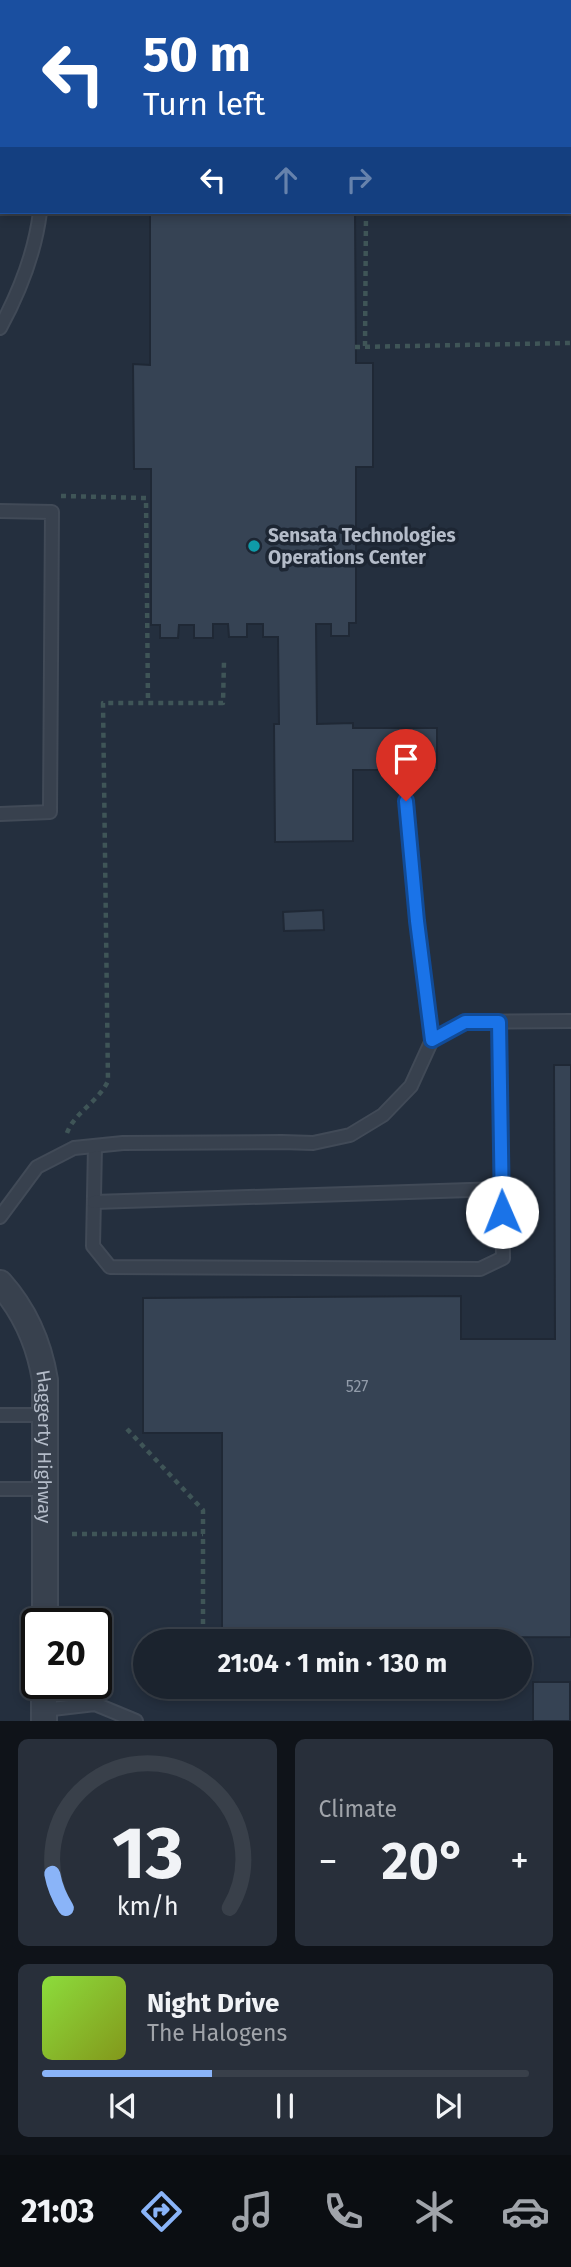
<!DOCTYPE html>
<html lang="en">
<head>
<meta charset="utf-8">
<style>
	:root { --surface:#1b232e; --page:#282f3a; --text:#f1f3f6; --muted:#a0a4aa; --line:#39404a; --accent:#8ab4f8 }
	body { margin:0; font-family:"Fira Sans",sans-serif; background:var(--page); color:var(--text); height:100vh; display:flex; flex-direction:column; font-size:26px; white-space:nowrap }
	* { box-sizing:border-box; margin:0 }
	p { font-size:23px; color:var(--muted) }
	.icon { flex:none; width:38px; height:38px; fill:none; stroke:currentColor; stroke-width:2; stroke-linecap:round; stroke-linejoin:round }
	.map { position:relative; height:1721px; overflow:hidden }
	.side { display:flex; flex-direction:column; gap:18px; padding:18px; background:#0f1319; flex:1 }
	.side>* { flex:none }
	.hud { position:absolute; left:0px; top:0px; width:572px; height:214px; box-shadow:0 4px 10px #0003,0 0 0 2px var(--line); background:#1a4fa0; color:#fff; overflow:hidden }
	.speed { position:absolute; left:21px; top:1608px; display:flex; gap:14px; font-size:35px; font-weight:700; text-align:center }
	.speed>* { display:grid; place-content:center; width:91px; height:91px; border-radius:50%; background:var(--surface); box-shadow:0 4px 10px #0003,0 0 0 2px var(--line); line-height:1 }
	.speed .limit { border:4px solid #111; border-radius:10px; background:#fff; color:#111 }
	.pin { position:absolute; display:grid; place-items:center; width:60px; height:60px; color:#fff; margin:-72px -30px; border-radius:50% 50% 50% 0; rotate:-45deg; box-shadow:0 0 7px #0007 }
	.pin .icon { rotate:45deg }
	.me { position:absolute; width:77px; margin:-38px; rotate:359deg; stroke-linejoin:round; filter:drop-shadow(0 0 5px #0008) }
	.turn { display:flex; align-items:center; gap:24px; height:147px; padding:0 28px; font-size:32px }
	.turn .icon { width:91px; height:91px; stroke-width:2.5 }
	.turn b { display:block; font-size:49px; line-height:60px }
	.lanes { display:flex; align-items:center; height:66px; padding:0 28px; background:#0003; justify-content:center; gap:35px; direction:ltr }
	.lanes .off { opacity:.35 }
	.big { font-size:52px; font-weight:700; line-height:1.1 }
	.side .widget { flex:1; display:flex; flex-direction:column; justify-content:center; gap:10px; min-width:0; padding:0 24px; border-radius:10px; background:var(--page) }
	.side .dial { align-items:center; gap:0 }
	.dial svg { height:182px; overflow:visible; fill:none; stroke:var(--line); stroke-width:7; stroke-linecap:round; text-anchor:middle }
	.dial text { fill:var(--text); stroke:none }
	.song { display:flex; align-items:center; gap:21px }
	.cover { width:84px; height:84px; border-radius:10px; background:linear-gradient(135deg,hsl(90 70% 55%),hsl(70 70% 35%)) }
	.played { height:7px; border-radius:4px; background:linear-gradient(90deg,var(--accent) 35%,var(--line) 35%) }
	.keys { display:flex; justify-content:space-around; direction:ltr }
	.heat { display:flex; justify-content:space-between; align-items:center; font-size:38px; direction:ltr }
	.side .tiles { flex:1; display:grid; gap:18px; grid-template-columns:1fr 1fr }
	.widget:last-child { grid-column:span 2 }
	.trip { position:absolute; left:133px; top:1629px; width:399px; height:70px; border-radius:35px; background:var(--surface); box-shadow:0 4px 10px #0003,0 0 0 2px var(--line); font-weight:700; line-height:70px; text-align:center }
	.menu { display:flex; height:112px; justify-content:space-around; align-items:center; background:#0b0e12; color:var(--muted) }
	.menu .icon { width:49px; height:49px }
	.menu .selected { color:var(--accent) }
	.menu b { font-size:32px; color:var(--text) }
	.map>svg:first-child { display:block }
	.building { fill:#364354; stroke:#1f2835; stroke-width:2 }
	.lines { fill:none; stroke-linecap:round; stroke-linejoin:round }
	.lane-casing { stroke:#414a57; stroke-width:16 }
	.street-casing { stroke:#414a57; stroke-width:28 }
	.path { stroke:#3f5557; stroke-width:4.5; stroke-dasharray:5 5; stroke-linecap:butt }
	.lane { stroke:#38414e; stroke-width:12 }
	.street { stroke:#38414e; stroke-width:24 }
	.route-casing { stroke:#114b97; stroke-width:18 }
	.route { stroke:#1a73e8; stroke-width:12 }
	.culture-dot { fill:#0f9aa8; stroke:#1d2633; stroke-width:2.5 }
	.labels { text-anchor:middle; dominant-baseline:central; stroke-width:7; stroke-linejoin:round; paint-order:stroke }
	.number-label { font-size:16px; fill:#929caa }
	.poi-label { font-size:19px; font-weight:bold; fill:#b4bcc9; stroke:#1d2633; text-anchor:start }
	.street-label { font-size:19px; fill:#b4bcc9; stroke:#1d2633 }
</style>
</head>
<body>
<div class="map">
<svg width="571" height="1721" viewBox="0 0 571 1721">
	<rect width="100%" height="100%" fill="#242f3e"/>
	<g class="building">
		<polygon points="150,212 355,212 356,363 373,363 373,467 356,467 356,623 349,623 349,636 331,636 331,624 316,624 317,724 353,723 353,728 437,728 437,770 353,770 353,841 275,842 274,724 279,724 278,637 263,637 263,624 247,624 247,637 229,637 228,624 213,624 213,638 194,638 194,625 179,625 178,638 160,638 160,625 151,625 151,469 134,469 133,364 150,365"/>
		<polygon points="323,910 324,930 284,931 283,912"/>
		<polygon points="554,1065 571,1065 571,1637 222,1639 222,1433 143,1433 143,1298 461,1296 461,1339 555,1339"/>
		<polygon points="376,1639 400,1640 400,1642 376,1642"/>
		<rect x="533" y="1682" width="37" height="39"/>
	</g>
	<g class="lines">
		<g class="lane-casing">
			<g id="lane">
				<polyline points="457,0 457,2"/>
				<polyline points="527,0 571,1"/>
				<polyline points="43,2 43,0"/>
				<polyline points="257,2 257,0"/>
				<polyline points="570,62 571,62"/>
				<path d="M0,328C20,291 35,253 40,212"/>
				<polyline points="0,511 52,512 50,812 0,814"/>
				<polyline points="406,801 417,921 432,1040"/>
				<polyline points="95,1146 93,1246 110,1267 480,1269 503,1258 499,1022"/>
				<polyline points="94,1202 501,1189"/>
				<polyline points="0,1217 37,1167 74,1148 123,1143 282,1142 313,1143 350,1135 383,1115 411,1086 432,1040 465,1022 571,1021"/>
				<polyline points="0,1415 46,1415"/>
				<polyline points="0,1489 46,1489"/>
				<polyline points="44,1710 95,1704 136,1721"/>
			</g>
		</g>
		<g class="street-casing">
			<g id="street">
				<path id="s1" d="M0,1283C25,1311 39,1343 45,1380V1624"/>
				<polyline points="44,1721 44,1684"/>
			</g>
		</g>
		<g class="path">
			<polyline points="365,346 366,212"/>
			<polyline points="355,347 571,343"/>
			<polyline points="61,496 146,498 148,703"/>
			<path d="M67,1133C74,1113 99,1101 108,1081L103,703H223L224,661"/>
			<polyline points="127,1429 203,1510 203,1642"/>
			<polyline points="72,1534 203,1534"/>
		</g>
		<use href="#lane" class="lane"/>
		<use href="#street" class="street"/>
	</g>
	<g class="lines">
		<g class="route-casing">
			<polyline id="route" points="406,801 417,921 432,1040 465,1022 499,1022 502,1212"/>
		</g>
		<use href="#route" class="route"/>
	</g>
	<circle class="culture-dot" cx="254" cy="546" r="7"/>
	<g class="labels">
		<g class="number-label">
			<text x="357" y="1386">527</text>
		</g>
		<g class="poi-label">
			<text x="268" y="535">Sensata Technologies<tspan x="268" dy="22">Operations Center</tspan></text>
		</g>
		<g class="street-label">
			<text stroke="none"><textPath href="#s1" startOffset="175">Haggerty Highway</textPath></text>
		</g>
	</g>
</svg>
<div class="speed"><div class="limit">20</div></div>
<div class="pin" style="left:406px;top:801px;background:#d93025"><svg class="icon" aria-label="arrive" viewBox="0 0 24 24"><path d="M6 21V4h12l-3 4 3 4H6"/></svg></div>
<svg class="me" style="left:502px;top:1212px" viewBox="-20 -20 40 40"><circle r="19" fill="#fff"/><path d="M0-13L10 11 0 6-10 11z" fill="#1a73e8"/></svg>
<div class="trip">21:04 · 1 min · 130 m</div>
<div class="hud">
<div class="turn"><svg class="icon" aria-label="left" viewBox="0 0 24 24"><path d="M17 20v-9H6M10 6l-5 5 5 5"/></svg><div><b>50 m</b>Turn left</div></div>
<div class="lanes"><svg class="icon" aria-label="left" viewBox="0 0 24 24"><path d="M17 20v-9H6M10 6l-5 5 5 5"/></svg><svg class="icon off" aria-label="ahead" viewBox="0 0 24 24"><path d="M12 20V5M6 11l6-6 6 6"/></svg><svg class="icon off" aria-label="right" viewBox="0 0 24 24"><path d="M7 20v-9h11M14 6l5 5-5 5"/></svg></div>
</div>
</div>
<section class="side">
<div class="tiles">
<div class="widget dial"><svg viewBox="0 0 100 80">
<path d="M14 69A42 42 0 1 1 86 69"/>
<path d="M14 69A42 42 0 0 1 8 54" stroke="#8ab4f8"/>
<text x="50" y="56" font-size="32" font-weight="700">13</text>
<text x="50" y="72" font-size="11">km/h</text>
</svg></div>
<div class="widget"><p>Climate</p>
<div class="heat"><a>−</a><b class="big">20°</b><a>+</a></div>
</div>
<div class="widget">
<div class="song"><i class="cover"></i><div><b>Night Drive</b><p>The Halogens</p></div></div>
<div class="played"></div>
<div class="keys"><svg class="icon" aria-label="previous" viewBox="0 0 24 24"><path d="M18 5L8 12l10 7zM5 5v14"/></svg><svg class="icon" aria-label="pause" viewBox="0 0 24 24"><path d="M8 5v14M16 5v14"/></svg><svg class="icon" aria-label="next" viewBox="0 0 24 24"><path d="M6 5l10 7-10 7zM19 5v14"/></svg></div>
</div>
</div>
</section>
<nav class="menu">
<b>21:03</b>
<svg class="icon selected" aria-label="directions" viewBox="0 0 24 24"><path d="M12 3l9 9-9 9-9-9zM9 14v-3h6M13 9l2 2-2 2"/></svg>
<svg class="icon" aria-label="music" viewBox="0 0 24 24"><path d="M9 18V5l10-2v13"/><circle cx="6" cy="18" r="3"/><circle cx="16" cy="16" r="3"/></svg>
<svg class="icon" aria-label="phone" viewBox="0 0 24 24"><path d="M5 4h4l2 5-3 2q2 4 5 5l2-3 5 2v4C11 20 4 13 5 4z"/></svg>
<svg class="icon" aria-label="climate" viewBox="0 0 24 24"><path d="M12 3v18M4 7l16 10M4 17L20 7"/></svg>
<svg class="icon" aria-label="car" viewBox="0 0 24 24"><path d="M5 17H2v-5l4-1 3-4h7l3 4 3 1v5h-3M9 17h6M6 11h13"/><circle cx="7" cy="17" r="2"/><circle cx="17" cy="17" r="2"/></svg>
</nav>
</body>
</html>
